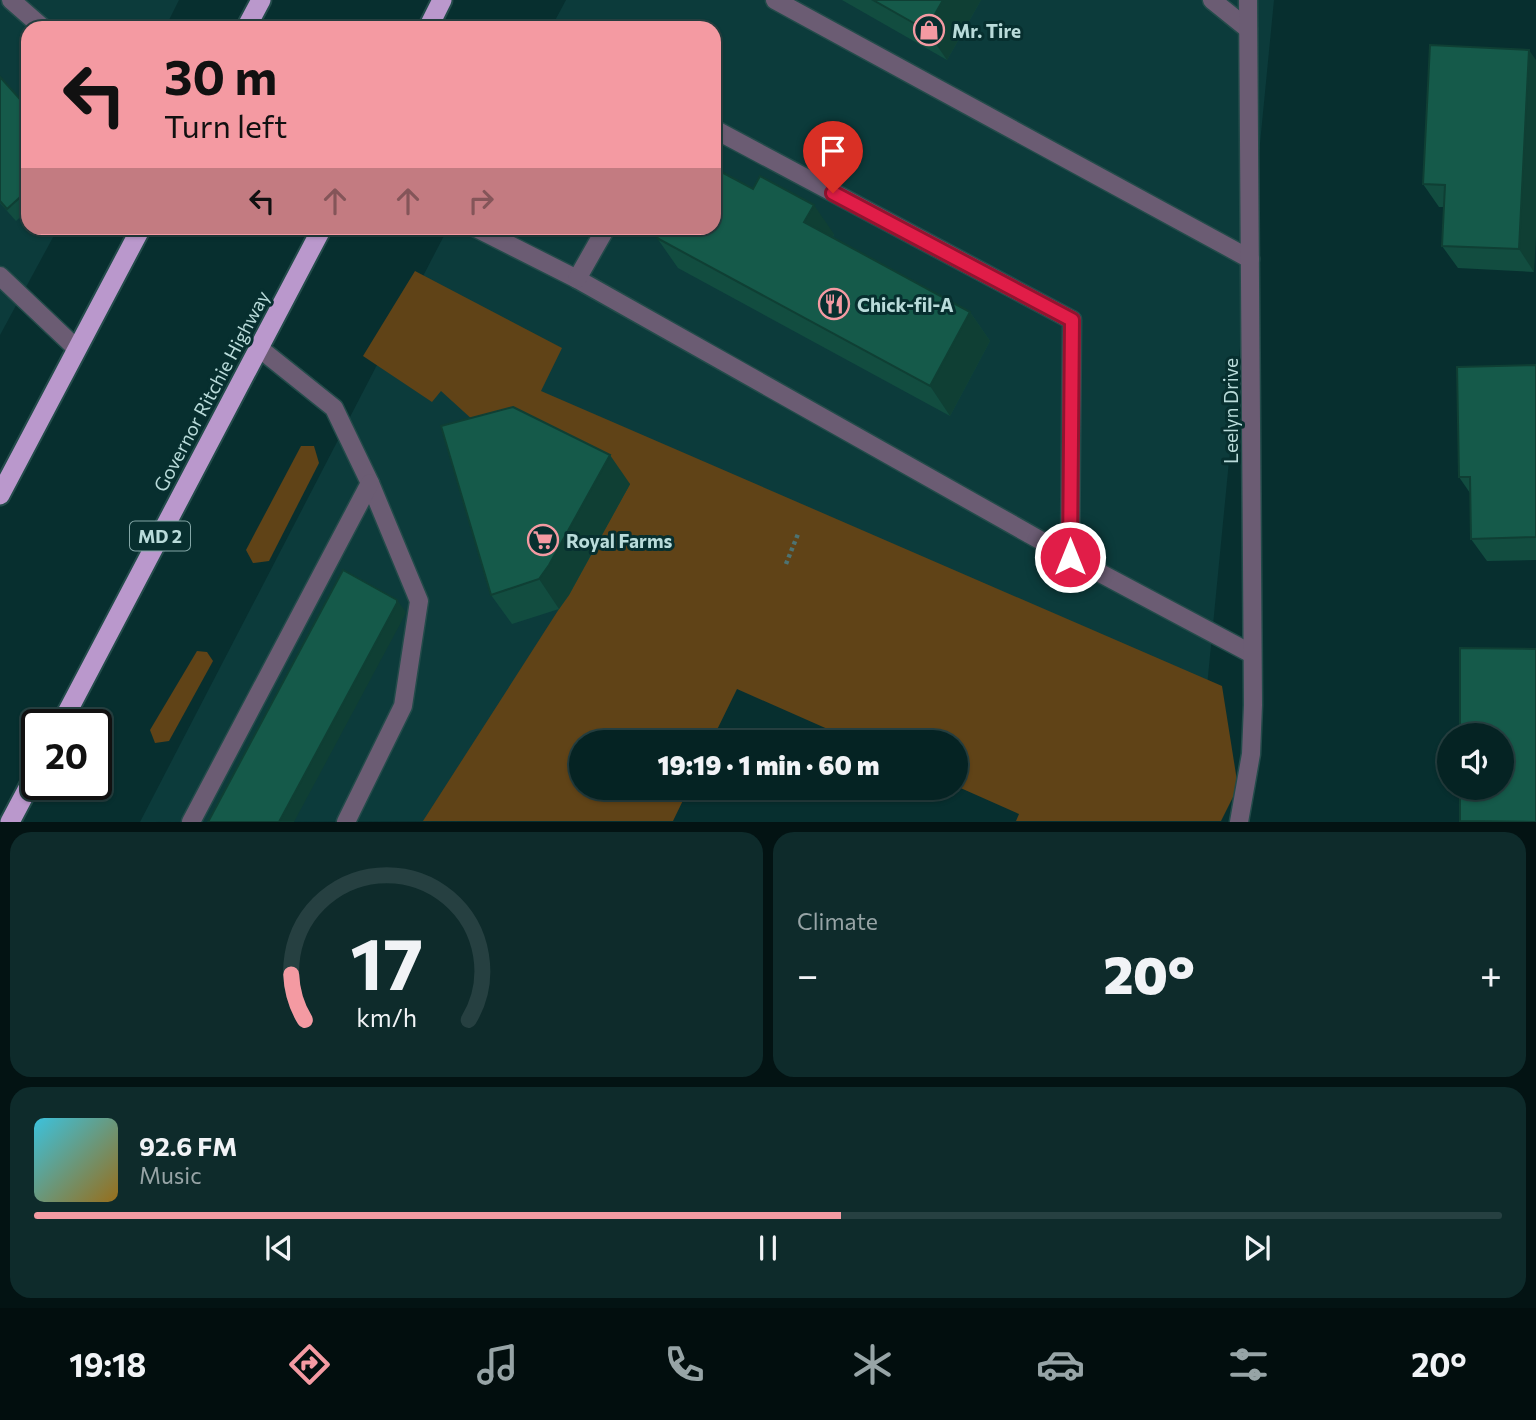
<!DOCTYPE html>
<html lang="en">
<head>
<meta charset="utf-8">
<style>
	:root { --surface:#052323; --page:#0e2b2b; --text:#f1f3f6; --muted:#97a4a6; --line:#264041; --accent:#f49aa2 }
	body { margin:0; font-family:Commissioner,sans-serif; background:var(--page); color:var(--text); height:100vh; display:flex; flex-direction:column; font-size:26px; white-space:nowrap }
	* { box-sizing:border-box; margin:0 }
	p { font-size:23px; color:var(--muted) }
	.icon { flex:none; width:38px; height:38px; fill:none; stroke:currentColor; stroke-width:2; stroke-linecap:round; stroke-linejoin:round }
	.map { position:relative; height:822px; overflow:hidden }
	.drawer { display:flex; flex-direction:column; gap:10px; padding:10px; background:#031313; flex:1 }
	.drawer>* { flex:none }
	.top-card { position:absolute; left:21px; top:21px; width:700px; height:214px; border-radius:21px; box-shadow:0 2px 5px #0004,0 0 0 2px var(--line); background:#f49aa2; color:#111; overflow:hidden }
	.controls { position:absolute; left:1437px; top:723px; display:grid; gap:14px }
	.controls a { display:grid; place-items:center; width:77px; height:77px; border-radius:50%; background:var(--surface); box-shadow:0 2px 5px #0004,0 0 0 2px var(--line); font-size:35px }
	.speed { position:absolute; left:21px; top:709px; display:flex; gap:14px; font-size:35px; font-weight:700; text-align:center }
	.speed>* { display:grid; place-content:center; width:91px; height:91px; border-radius:50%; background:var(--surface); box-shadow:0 2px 5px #0004,0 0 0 2px var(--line); line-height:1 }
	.speed .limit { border:4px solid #111; border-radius:10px; background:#fff; color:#111 }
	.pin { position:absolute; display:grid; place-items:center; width:60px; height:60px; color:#fff; margin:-72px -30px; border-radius:50% 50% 50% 0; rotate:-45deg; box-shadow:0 0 7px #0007 }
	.pin .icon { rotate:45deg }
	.me { position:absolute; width:77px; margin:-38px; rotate:0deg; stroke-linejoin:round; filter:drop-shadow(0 0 5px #0008) }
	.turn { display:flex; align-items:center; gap:24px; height:147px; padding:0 28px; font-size:32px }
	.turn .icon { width:91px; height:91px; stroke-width:2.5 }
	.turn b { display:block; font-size:49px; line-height:60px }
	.lanes { display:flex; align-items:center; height:66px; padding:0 28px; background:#0003; justify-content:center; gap:35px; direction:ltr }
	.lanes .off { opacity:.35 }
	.big { font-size:52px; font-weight:800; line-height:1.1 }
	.drawer .widget { flex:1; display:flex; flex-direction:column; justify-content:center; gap:10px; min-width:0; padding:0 24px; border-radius:21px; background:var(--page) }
	.drawer .dial { align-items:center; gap:0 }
	.dial svg { height:182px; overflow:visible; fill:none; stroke:var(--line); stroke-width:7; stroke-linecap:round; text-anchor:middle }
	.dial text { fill:var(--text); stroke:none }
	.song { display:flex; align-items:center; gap:21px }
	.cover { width:84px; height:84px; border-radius:10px; background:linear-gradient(135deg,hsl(190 70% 55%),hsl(40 70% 35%)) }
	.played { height:7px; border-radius:4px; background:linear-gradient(90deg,var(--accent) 55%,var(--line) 55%) }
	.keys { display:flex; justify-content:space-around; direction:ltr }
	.heat { display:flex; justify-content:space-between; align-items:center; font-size:38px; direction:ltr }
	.drawer .tiles { flex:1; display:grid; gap:10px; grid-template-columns:1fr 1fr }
	.widget:last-child { grid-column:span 2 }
	.trip { position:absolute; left:569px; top:730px; width:399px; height:70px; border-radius:35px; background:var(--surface); box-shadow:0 2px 5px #0004,0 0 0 2px var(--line); font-weight:800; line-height:70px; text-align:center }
	.menu { display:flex; height:112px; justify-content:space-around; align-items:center; background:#020e0e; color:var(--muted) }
	.menu .icon { width:49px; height:49px }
	.menu .selected { color:var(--accent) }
	.menu b { font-size:32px; color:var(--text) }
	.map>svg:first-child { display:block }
	.built { fill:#0c3b3b }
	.green { fill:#604317 }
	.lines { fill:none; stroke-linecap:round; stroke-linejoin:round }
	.service-casing { stroke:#234b4a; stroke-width:21 }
	.tertiary-casing { stroke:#234b4a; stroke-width:21 }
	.trunk-casing { stroke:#234b4a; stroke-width:23 }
	.path { stroke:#4d7372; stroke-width:4.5; stroke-dasharray:3.5 3.5; stroke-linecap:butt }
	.service { stroke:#6b5c73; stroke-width:18 }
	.tertiary { stroke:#6b5c73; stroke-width:18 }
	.trunk { stroke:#ba98cc; stroke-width:19 }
	.wall { fill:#124d40 }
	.shaded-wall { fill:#0f3f34 }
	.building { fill:#155a4a; stroke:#0f3f34; stroke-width:2 }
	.route-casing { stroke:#92132f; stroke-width:18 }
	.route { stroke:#e11d48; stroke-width:12 }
	.labels { text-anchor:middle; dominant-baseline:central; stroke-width:6; stroke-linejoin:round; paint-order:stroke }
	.shield { fill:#072f2f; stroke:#84a7a7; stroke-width:2 }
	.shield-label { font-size:18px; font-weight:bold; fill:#b9dbda }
	.poi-label { font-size:19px; font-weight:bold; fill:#b9dbda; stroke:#072f2f; text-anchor:start }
	.street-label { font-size:19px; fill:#b9dbda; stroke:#072f2f }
</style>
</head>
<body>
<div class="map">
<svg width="1536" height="822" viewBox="0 0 1536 822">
	<rect width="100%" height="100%" fill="#072f2f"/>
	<g class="built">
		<polygon points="0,0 179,0 165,28 28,28 28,228 58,228 0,335"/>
		<polygon points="566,0 1274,0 1205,707 670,470 480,821 140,822 448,228 714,228 714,28 551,28"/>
	</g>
	<g class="green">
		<polygon points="415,271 562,348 541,391 1222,686 1238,787 1221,821 1016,821 1019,814 956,786 956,742 857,742 737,689 711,742 581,742 581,788 689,788 673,821 423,821 559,609 630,484 474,421 441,391 432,402 363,356"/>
		<polygon points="301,446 314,446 319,463 269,561 253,563 246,550"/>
		<polygon points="197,651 207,652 213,661 169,741 155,743 150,730"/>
	</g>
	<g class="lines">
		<g class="service-casing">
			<g id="service">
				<polyline points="11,0 43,28"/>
				<polyline points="775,0 1250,259"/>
				<polyline points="1212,0 1248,29"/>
				<polyline points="714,129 1072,320 1070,557"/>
				<polyline points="476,228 577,279 1070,557 1252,654"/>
				<polyline points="0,276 77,349"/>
				<polyline points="577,279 606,228"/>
				<polyline points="259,348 334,408 370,483 419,601 403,706 346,822"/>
				<polyline points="191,822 370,483"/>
			</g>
		</g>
		<g class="tertiary-casing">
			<polyline id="tertiary" points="1239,822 1251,754 1253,705 1248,0"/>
		</g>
		<g class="trunk-casing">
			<g id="trunk">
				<polyline points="246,28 261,0"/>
				<polyline points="428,28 442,0"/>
				<polyline points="0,495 141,228"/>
				<polyline points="61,724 322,228"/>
				<polyline points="10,822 37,771"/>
			</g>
		</g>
		<polyline class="path" points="786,564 798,534"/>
		<use href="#service" class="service"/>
		<use href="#tertiary" class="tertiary"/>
		<use href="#trunk" class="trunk"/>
	</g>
	<g class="wall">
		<polygon points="842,0 981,0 947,60"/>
		<polygon points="1430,45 1534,272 1458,268 1442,246 1444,207 1439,207 1423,184"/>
		<polygon points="0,77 28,108 28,210 16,221 0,203"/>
		<polygon points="834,234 833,237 970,312 990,341 950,416 678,268 657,238"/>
		<polygon points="1536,365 1536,560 1487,561 1471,539 1470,493 1459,477"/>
		<polygon points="630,484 569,595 559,609 512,624 491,595"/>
	</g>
	<g class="shaded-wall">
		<polygon points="943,0 981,0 947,60 926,30"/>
		<polygon points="1529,50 1536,60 1536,237 1534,272 1519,249"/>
		<polygon points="814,205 834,234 825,251 804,222"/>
		<polygon points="970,312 990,341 950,416 930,386"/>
		<polygon points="610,455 630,484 569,595 559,609 539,579"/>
		<polygon points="397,600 406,612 405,615 294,822 279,822"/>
	</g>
	<g class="building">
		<polygon points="873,0 943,0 926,30"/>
		<polygon points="1430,45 1529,50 1519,249 1442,246 1445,185 1423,184"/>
		<polygon points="0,77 28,108 28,190 7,209 0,201"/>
		<polygon points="714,168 753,189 760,176 814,205 804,222 970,312 930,386 657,238 663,228 714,228"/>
		<polygon points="1536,365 1536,537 1471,539 1470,477 1459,477 1457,367"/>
		<polygon points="513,407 610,455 549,565 539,579 491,595 441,426"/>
		<polygon points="343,570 397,600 397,603 279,822 208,822"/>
		<polygon points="1460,648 1536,649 1536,822 1460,821 1460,788 1502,788 1502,735 1460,735"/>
	</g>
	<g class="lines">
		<g class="route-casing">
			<polyline id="route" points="833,193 1072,320 1070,557"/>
		</g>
		<use href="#route" class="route"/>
	</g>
	<defs>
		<g id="shop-ring" transform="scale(1.575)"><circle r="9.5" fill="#072f2f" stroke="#f49aa2" stroke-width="1.5"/><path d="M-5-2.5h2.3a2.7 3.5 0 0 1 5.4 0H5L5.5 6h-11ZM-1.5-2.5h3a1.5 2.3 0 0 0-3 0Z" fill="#f49aa2"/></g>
		<g id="restaurant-ring" transform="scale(1.575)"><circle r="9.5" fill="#072f2f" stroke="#f49aa2" stroke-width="1.5"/><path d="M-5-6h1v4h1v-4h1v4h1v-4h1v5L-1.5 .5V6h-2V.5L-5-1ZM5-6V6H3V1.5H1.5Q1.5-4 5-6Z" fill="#f49aa2"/></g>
		<g id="supermarket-ring" transform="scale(1.575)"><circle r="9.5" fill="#072f2f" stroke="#f49aa2" stroke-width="1.5"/><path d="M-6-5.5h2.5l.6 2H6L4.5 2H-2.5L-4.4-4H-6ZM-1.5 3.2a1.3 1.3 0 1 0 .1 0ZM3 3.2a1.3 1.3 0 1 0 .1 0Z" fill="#f49aa2"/></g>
	</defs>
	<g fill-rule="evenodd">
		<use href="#shop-ring" x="929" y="30"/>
		<use href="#restaurant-ring" x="834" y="304"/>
		<use href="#supermarket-ring" x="543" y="540"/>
	</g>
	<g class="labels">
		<rect class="shield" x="130" y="521.5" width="60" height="29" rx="5"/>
		<g class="shield-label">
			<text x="160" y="536">MD 2</text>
		</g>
		<g class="poi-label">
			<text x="952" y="30">Mr. Tire</text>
			<text x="857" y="304">Chick-fil-A</text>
			<text x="566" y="540">Royal Farms</text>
		</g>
		<g class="street-label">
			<text transform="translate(211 391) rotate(-62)">Governor Ritchie Highway</text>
			<text transform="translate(1230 411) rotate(-90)">Leelyn Drive</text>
		</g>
	</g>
</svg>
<div class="controls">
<a><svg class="icon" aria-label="sound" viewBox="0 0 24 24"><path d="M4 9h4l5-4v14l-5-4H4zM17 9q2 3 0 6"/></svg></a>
</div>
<div class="speed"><div class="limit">20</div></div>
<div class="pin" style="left:833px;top:193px;background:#d93025"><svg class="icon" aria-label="arrive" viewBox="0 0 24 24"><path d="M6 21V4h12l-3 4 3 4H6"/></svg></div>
<svg class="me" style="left:1070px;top:557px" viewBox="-20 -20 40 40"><circle r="17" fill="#e11d48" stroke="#fff" stroke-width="3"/><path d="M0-11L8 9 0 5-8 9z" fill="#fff"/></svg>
<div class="trip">19:19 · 1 min · 60 m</div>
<div class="top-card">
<div class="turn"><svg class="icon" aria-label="left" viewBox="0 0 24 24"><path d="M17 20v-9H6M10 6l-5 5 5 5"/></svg><div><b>30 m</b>Turn left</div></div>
<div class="lanes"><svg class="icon" aria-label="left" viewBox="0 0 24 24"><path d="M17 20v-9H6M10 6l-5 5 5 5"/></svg><svg class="icon off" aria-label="ahead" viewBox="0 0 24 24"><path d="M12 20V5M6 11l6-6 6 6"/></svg><svg class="icon off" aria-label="ahead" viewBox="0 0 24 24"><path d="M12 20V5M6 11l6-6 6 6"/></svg><svg class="icon off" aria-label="right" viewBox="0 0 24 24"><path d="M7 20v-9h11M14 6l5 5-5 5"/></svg></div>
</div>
</div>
<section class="drawer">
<div class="tiles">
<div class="widget dial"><svg viewBox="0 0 100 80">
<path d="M14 69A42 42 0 1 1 86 69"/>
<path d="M14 69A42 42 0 0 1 8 49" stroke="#f49aa2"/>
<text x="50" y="56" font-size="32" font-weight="700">17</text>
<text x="50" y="72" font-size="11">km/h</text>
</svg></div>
<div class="widget"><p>Climate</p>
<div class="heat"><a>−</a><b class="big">20°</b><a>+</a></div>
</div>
<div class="widget">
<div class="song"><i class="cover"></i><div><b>92.6 FM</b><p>Music</p></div></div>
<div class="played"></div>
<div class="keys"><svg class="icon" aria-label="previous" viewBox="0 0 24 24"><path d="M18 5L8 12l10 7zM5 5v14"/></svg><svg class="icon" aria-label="pause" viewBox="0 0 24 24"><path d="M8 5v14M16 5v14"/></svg><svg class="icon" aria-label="next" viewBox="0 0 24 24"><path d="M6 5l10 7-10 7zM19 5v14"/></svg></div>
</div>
</div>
</section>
<nav class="menu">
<b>19:18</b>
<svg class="icon selected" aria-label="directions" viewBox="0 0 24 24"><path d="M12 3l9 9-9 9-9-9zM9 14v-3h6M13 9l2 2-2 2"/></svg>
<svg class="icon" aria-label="music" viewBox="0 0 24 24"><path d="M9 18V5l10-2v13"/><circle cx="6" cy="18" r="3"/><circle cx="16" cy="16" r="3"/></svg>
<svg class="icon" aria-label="phone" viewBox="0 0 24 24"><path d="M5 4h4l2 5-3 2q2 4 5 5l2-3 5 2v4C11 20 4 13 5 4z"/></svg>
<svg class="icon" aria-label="climate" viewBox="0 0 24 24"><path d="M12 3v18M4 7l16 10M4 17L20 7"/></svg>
<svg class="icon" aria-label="car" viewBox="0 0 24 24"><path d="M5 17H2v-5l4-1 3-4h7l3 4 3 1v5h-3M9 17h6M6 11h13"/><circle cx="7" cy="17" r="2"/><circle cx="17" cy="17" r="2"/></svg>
<svg class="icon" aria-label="filters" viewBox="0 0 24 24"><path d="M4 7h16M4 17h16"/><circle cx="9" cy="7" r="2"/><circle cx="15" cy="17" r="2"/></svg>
<b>20°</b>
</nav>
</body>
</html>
